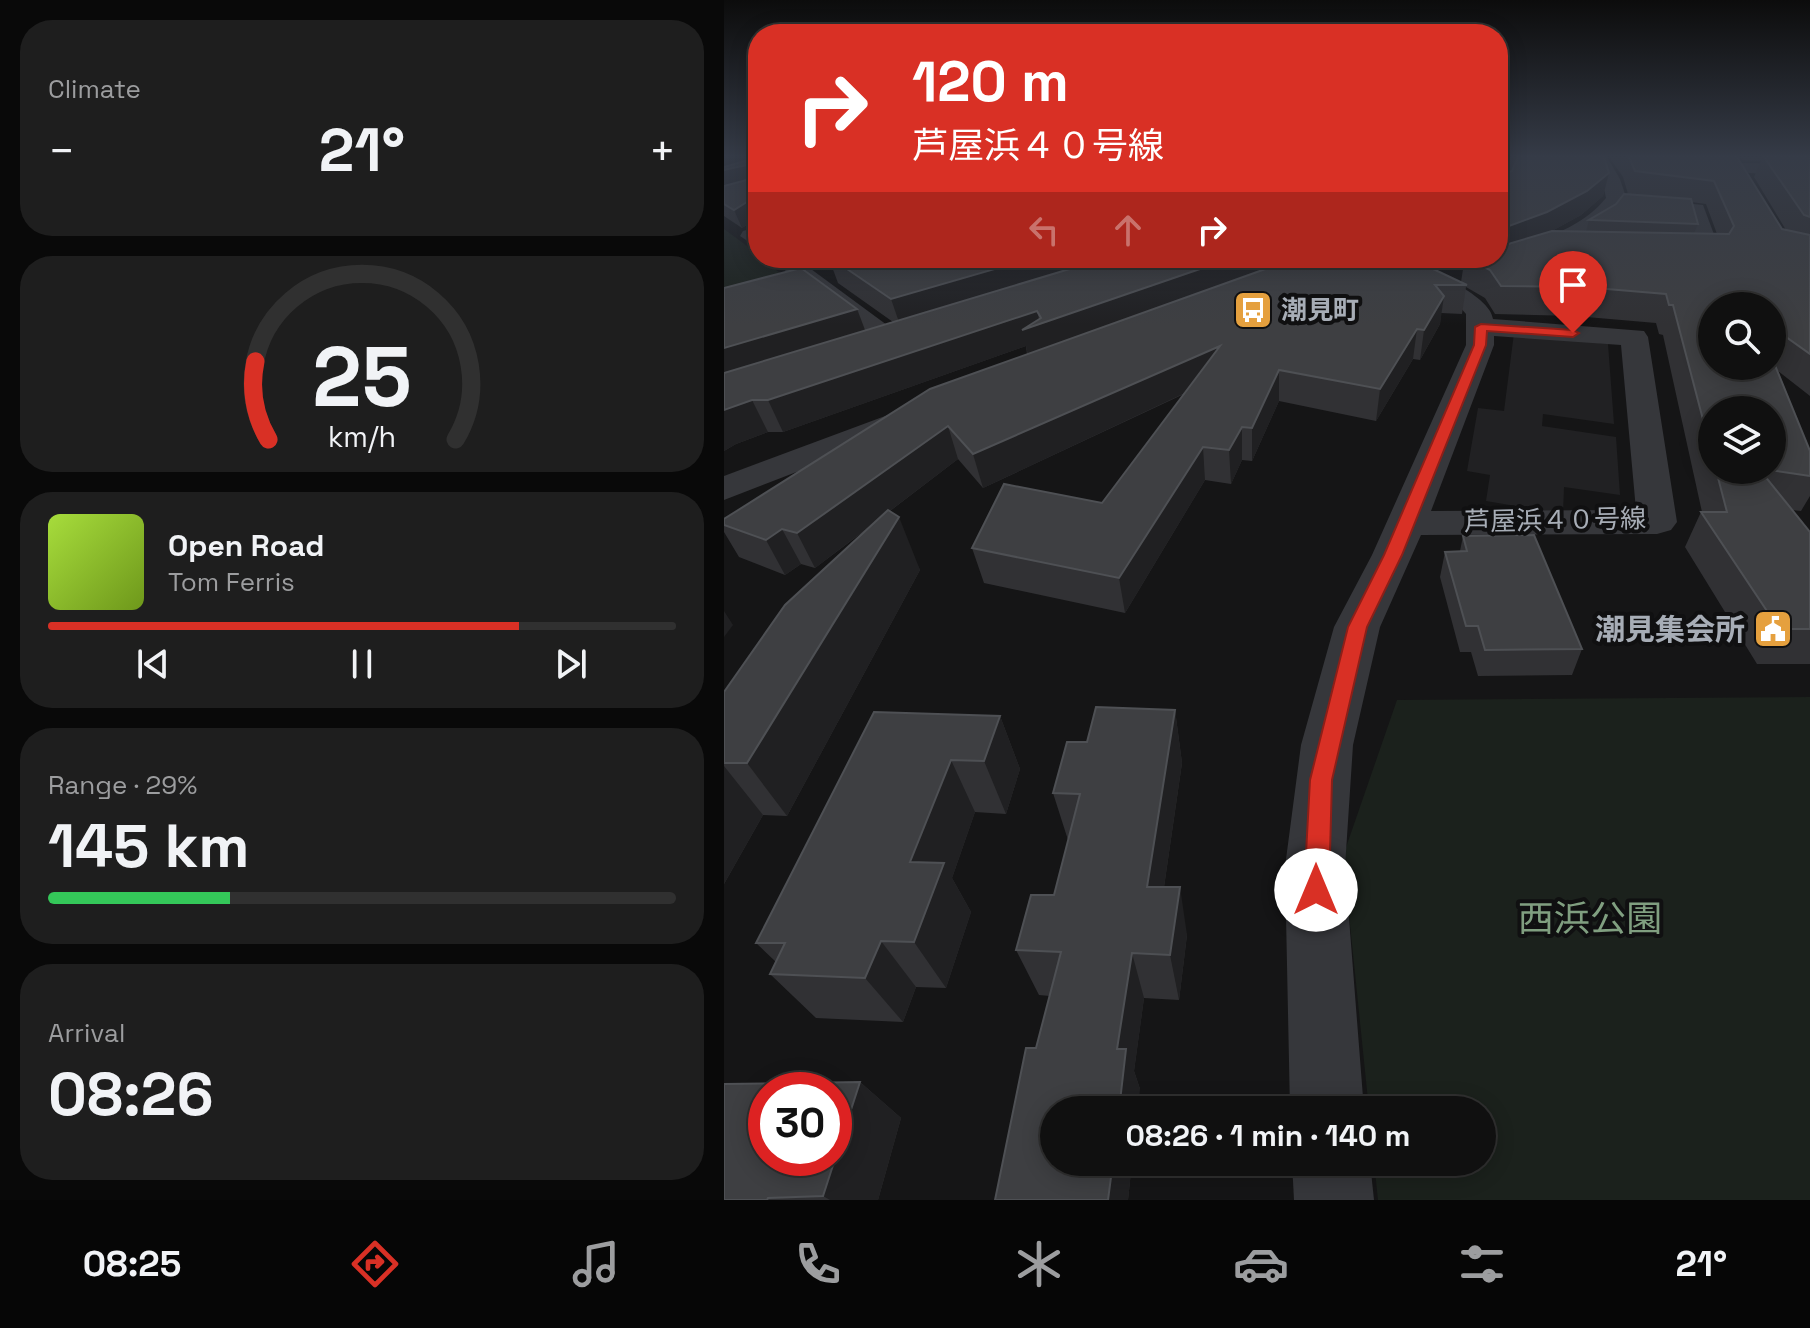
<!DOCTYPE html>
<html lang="en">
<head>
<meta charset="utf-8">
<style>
	:root { --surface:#101010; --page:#1e1e1e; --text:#f1f3f6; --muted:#9c9d9f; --line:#303030; --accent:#d93025 }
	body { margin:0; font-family:"Space Grotesk","Noto Sans JP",sans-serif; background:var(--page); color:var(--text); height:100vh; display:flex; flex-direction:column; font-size:30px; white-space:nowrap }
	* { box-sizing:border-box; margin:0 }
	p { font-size:26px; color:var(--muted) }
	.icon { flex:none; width:44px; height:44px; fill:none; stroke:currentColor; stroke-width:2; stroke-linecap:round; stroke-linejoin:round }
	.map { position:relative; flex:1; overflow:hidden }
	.panel { display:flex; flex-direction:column; gap:20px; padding:20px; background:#090909; width:724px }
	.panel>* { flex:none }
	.guide { position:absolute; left:24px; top:24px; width:760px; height:244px; border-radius:32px; box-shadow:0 4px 20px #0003,0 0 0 2px var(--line); background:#d93025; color:#fff; overflow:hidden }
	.fabs { position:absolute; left:974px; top:292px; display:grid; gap:16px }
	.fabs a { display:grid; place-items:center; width:88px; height:88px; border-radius:50%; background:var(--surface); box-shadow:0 4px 20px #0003,0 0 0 2px var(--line); font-size:40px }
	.speed { position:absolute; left:24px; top:1072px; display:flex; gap:16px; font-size:40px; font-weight:700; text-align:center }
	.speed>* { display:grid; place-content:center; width:104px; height:104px; border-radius:50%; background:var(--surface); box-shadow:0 4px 20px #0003,0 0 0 2px var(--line); line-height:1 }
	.speed .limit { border:12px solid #d22; background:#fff; color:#111 }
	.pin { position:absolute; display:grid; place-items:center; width:68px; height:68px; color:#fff; margin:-82px -34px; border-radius:50% 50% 50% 0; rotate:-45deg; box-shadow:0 0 8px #0007 }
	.pin .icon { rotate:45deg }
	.me { position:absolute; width:88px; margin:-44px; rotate:0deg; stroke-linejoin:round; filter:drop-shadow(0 0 6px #0008) }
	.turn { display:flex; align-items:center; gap:28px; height:168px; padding:0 32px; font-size:36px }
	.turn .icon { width:104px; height:104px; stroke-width:2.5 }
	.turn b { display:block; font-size:56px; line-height:68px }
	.lanes { display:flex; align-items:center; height:76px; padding:0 32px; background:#0003; justify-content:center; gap:40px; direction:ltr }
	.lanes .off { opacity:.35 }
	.big { font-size:60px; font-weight:700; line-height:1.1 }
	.panel .widget { flex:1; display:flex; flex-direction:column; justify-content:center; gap:12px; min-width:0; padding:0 28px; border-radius:32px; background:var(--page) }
	.panel .dial { align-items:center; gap:0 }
	.dial svg { height:208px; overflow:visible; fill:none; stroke:var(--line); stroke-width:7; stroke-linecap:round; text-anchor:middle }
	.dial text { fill:var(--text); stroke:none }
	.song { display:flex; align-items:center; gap:24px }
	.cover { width:96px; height:96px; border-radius:12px; background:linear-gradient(135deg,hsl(80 70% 55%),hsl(80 70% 35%)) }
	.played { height:8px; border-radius:4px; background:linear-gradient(90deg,var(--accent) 75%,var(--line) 75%) }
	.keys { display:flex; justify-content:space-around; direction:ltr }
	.heat { display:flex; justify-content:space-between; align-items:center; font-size:44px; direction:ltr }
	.charge { height:12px; border-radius:6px; background:linear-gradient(90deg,#34c759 29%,var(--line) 0) }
	.trip { position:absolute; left:316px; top:1096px; width:456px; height:80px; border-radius:40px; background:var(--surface); box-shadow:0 4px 20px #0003,0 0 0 2px var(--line); font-weight:700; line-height:80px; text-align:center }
	.dock { display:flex; height:128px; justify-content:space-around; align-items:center; background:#060606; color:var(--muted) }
	.dock .icon { width:56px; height:56px }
	.dock .current { color:var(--accent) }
	.dock b { font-size:36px; color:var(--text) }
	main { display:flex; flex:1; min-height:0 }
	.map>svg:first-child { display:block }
	.built { fill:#212123 }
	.green { fill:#1b211c }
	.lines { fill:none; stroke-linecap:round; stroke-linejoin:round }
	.minor { fill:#36373b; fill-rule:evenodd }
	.wall { fill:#313134; fill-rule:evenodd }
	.shaded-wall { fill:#202022 }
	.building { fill:#3e3f42; stroke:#4e5054; stroke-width:2; fill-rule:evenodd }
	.route { fill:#d93025; stroke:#8d1f18; stroke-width:2 }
	.labels { text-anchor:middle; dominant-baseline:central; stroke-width:8; stroke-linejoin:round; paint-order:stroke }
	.far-poi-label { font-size:26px; font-weight:bold; fill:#a7adb6; stroke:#101011; text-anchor:start }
	.far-street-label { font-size:26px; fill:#a7adb6; stroke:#101011 }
	.poi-label { font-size:30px; font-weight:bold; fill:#a7adb6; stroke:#101011; text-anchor:end }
	.near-park-label { font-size:36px; fill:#809f80; stroke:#101011 }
</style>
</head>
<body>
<main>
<section class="panel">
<div class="widget"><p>Climate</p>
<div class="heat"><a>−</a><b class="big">21°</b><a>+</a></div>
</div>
<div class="widget dial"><svg viewBox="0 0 100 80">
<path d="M14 69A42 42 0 1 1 86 69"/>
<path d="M14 69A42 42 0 0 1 9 39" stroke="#d93025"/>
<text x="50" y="56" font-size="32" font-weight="700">25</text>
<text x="50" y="72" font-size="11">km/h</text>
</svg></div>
<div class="widget">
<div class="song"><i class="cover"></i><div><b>Open Road</b><p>Tom Ferris</p></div></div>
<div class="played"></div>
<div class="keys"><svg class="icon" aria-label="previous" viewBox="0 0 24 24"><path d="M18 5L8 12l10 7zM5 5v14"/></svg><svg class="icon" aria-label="pause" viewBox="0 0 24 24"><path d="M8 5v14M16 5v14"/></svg><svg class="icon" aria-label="next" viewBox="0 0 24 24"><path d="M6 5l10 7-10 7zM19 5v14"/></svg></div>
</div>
<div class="widget"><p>Range · 29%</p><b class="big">145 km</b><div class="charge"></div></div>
<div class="widget"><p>Arrival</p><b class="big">08:26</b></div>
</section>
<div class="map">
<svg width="1086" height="1200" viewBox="0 0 1086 1200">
	<rect width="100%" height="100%" fill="#151516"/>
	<polygon class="built" points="790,333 884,344 890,424 819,414 818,426 892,437 896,495 840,487 839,514 762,501 766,475 743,471 754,408 780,411"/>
	<g class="green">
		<polygon points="0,229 34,254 34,258 76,286 0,306"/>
		<polygon points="1086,697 1086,1200 654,1200 650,1162 758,1162 758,1110 645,1110 619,856 673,700"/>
	</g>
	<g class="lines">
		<g class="minor">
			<path d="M865,157H883L896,179L902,197L979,205L997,253L993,258L936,257L932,252L936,247L971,246L963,214L894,208C877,231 818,265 790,258L786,253L790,248C824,238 859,226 882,198L878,179Z"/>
			<polygon points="1012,163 1086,164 1086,176 1006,172 1003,168"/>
			<polygon points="34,227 34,248 16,236 19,231"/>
			<polygon points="45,258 72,258 186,342 182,348 162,348"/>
			<path d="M642,258C652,258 665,256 675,259C697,265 767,295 769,319L920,331L924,337L953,522L947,530L933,534L697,535L656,627L629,745L621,867L640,1110H566L561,867L577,745L610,627L648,555L742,345V314L735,306L646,263ZM770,336L897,345L912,510L707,511L770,345Z"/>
			<polygon points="180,409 192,412 197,419 192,426 0,500 0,476"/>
			<polygon points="568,1162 646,1162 650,1200 570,1200"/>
		</g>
	</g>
	<g class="wall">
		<polygon points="0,157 34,157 34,234 29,221 18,228 0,216"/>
		<path d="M774,157H880L885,173L879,196L857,215L826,232H862L865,220L892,204L904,194L899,177L885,157H1013L1058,229L1062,230L1030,177L1037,161L1018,160L1015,157H1086V396L1054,371L1086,451V496L1077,511L1068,510L1086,532V664H1033L961,547L977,512H978L939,335L935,334L932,323L851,316L771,314L761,298L742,287L738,314L717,313L716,324L696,360L689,359L652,421L555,401L528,461L518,460L507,484L481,480L401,613L260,583L248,548L378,503L460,394L259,488L234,459L166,511L196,570L63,816L39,815L0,884V692L152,522L91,568L77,564L61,575L15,557L0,532V519L303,354L302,346L59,432H44L12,444L0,451V288L133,309L141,330L169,322L114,283L107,264L92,268L77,258H774ZM775,162L784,165L787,171L779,174L775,171ZM967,202L982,204L993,234L970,233L974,224ZM740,263L737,282L709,269ZM988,306H1048V366ZM988,410L1048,470H988Z"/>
		<polygon points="739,536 858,649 848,675 754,676 747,652 736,652 716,577 721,552 736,551"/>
		<polygon points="451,710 458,763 440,887 463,935 455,1000 420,998 410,1071 416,1089 330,1162 408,1162 404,1200 271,1200 326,996 315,995 292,950 330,895 344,840 329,793 363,742"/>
		<polygon points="150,712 276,716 296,769 282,814 251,812 228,878 247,912 222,988 192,987 179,1022 92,1018 46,974 52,962 32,943"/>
		<polygon points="136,1082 177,1118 154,1200 0,1200"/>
	</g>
	<g class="shaded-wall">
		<polygon points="0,157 33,157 0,168"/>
		<polygon points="27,164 33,180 0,188 0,170"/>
		<polygon points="885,173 879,196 857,215 817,237 774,254 774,230"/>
		<polygon points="34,195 34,217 26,216 29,221 18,228 10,210"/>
		<polygon points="88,258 105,258 107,264 92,268"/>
		<polygon points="309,258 403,258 177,328 167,299"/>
		<polygon points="508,258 582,258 305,360 302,346 59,432 44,400 313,311 316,324"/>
		<polygon points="709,258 741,258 740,263 707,270"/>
		<polygon points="720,296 716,324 696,360 700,330"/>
		<polygon points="133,309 144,338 0,383 0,348"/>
		<polygon points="693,329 689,359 652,421 656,389"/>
		<polygon points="496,346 497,376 259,488 249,454"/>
		<polygon points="555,370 555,401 528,461 528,428"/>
		<polygon points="28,400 44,432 12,444 0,451 0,410"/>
		<polygon points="224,426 234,459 91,568 73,533"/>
		<polygon points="518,427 518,460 507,484 505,450"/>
		<polygon points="479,447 481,480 401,613 395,578"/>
		<polygon points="175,517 196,570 63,816 23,763"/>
		<polygon points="58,529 77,564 61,575 42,540"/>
		<polygon points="0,611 9,625 0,637"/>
		<polygon points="451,710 458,763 433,935 423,887"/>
		<polygon points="276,716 296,769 282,814 260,761"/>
		<polygon points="227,760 251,812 228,878 247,912 222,988 190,942 186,862"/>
		<polygon points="0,766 39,815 0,884"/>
		<polygon points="456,887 463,935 455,1000 446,955"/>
		<polygon points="157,941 192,987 179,1022 141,978"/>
		<polygon points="408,953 420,998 410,1071 416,1089 414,1110 395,1110 393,1049"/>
		<polygon points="136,1082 177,1118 154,1200 106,1200 99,1196"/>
		<polygon points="389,1162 408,1162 404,1200 384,1200"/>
	</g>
	<g class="building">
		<polygon points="29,157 34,157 34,195 10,210 0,204 0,186 30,178 30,167 27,164 0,170 0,167 28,159"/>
		<polygon points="774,157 775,157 775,171 779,174 788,171 794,157 880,157 885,173 863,191 823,212 774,230"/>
		<polygon points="905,157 1013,157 1058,229 1086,235 1086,354 1048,327 1048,306 988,306 988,366 1048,366 1048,358 1086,451 1086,476 1046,470 1048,470 1048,410 988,410 988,454 949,305 945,305 942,294 859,287 777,286 766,270 744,258 774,258 774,247 828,231 1005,234 1010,226 990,181 911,171"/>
		<polygon points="1040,157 1086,157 1086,217 1080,215"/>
		<polygon points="900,194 967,199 974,224 865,220 892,204"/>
		<polygon points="34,207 34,220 26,216 27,210"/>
		<polygon points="107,258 309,258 167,299"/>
		<polygon points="382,258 508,258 298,330 317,318 313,311 44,400 28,400 0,410 0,373"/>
		<polygon points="572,258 686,258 743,285 711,285 720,296 700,330 693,329 656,389 555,370 528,428 518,427 505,450 479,447 395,578 248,548 280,484 378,503 496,346 249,454 224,426 73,533 58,529 42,540 0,525 0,519 206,389"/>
		<polygon points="77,268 133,309 0,348 0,288"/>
		<polygon points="992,470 1036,470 1086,532 1086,629 1055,629 977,512 1003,512"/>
		<polygon points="164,510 175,517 23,763 0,763 0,692 61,605"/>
		<polygon points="810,535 858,649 761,650 754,626 742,626 721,552 743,551 739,536"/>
		<polygon points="372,707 451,710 423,887 456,887 446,955 408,953 393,1049 402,1049 395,1110 330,1110 330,1162 389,1162 384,1200 271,1200 302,1048 312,1048 337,952 292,950 307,895 330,895 356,794 329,793 343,742 363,742"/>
		<polygon points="150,712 276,716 260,761 227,760 186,862 220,863 190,942 157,941 141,978 46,974 61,943 32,943"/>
		<path d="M136,1082L99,1196L44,1198L43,1200H0V1084ZM42,1090H110V1158H42Z"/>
	</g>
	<linearGradient id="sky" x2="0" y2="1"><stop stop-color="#0c0c0c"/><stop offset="0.48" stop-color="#353b47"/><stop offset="1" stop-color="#353b47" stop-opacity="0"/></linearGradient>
	<rect width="1086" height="325" fill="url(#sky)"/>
	<polygon class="route" points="757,324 849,330 855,333 849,337 763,331 762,345 678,555 643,627 608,780 605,890 601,898 592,902 583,898 580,890 586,780 624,627 660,555 750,345 751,327"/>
	<defs>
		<g id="bus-square" transform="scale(2)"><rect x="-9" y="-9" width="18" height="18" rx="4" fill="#e5a03e" stroke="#101011"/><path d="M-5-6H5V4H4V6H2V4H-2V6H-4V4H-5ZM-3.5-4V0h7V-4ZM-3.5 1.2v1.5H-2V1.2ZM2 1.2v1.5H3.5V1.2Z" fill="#fff"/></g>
		<g id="civic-square" transform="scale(2)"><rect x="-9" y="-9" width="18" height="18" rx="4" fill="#e5a03e" stroke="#101011"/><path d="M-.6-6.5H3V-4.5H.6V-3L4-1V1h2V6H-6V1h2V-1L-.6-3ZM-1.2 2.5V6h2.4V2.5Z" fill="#fff"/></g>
	</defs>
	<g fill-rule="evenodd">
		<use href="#bus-square" x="529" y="310"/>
		<use href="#civic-square" x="1049" y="629"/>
	</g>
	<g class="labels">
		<g class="far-poi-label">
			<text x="557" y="310">潮見町</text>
		</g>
		<g class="far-street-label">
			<text transform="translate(831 520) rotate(-1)">芦屋浜４０号線</text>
		</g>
		<g class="poi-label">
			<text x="1021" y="629">潮見集会所</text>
		</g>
		<g class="near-park-label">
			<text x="866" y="919">西浜公園</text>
		</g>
	</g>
</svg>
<div class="fabs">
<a><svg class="icon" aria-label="search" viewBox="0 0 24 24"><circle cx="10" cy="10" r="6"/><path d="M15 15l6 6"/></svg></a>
<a><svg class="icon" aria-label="layers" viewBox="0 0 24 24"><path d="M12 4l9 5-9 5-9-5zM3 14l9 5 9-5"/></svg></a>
</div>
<div class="speed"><div class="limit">30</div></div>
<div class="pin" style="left:849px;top:333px;background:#d93025"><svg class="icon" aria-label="arrive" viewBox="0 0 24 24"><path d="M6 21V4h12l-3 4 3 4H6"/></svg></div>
<svg class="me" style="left:592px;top:890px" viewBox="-20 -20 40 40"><circle r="19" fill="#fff"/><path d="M0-13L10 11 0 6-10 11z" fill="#d93025"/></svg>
<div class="trip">08:26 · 1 min · 140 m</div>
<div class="guide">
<div class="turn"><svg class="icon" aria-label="right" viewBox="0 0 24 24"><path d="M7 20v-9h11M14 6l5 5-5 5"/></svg><div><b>120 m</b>芦屋浜４０号線</div></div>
<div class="lanes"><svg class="icon off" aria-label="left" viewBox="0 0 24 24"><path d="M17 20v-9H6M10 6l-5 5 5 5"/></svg><svg class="icon off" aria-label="ahead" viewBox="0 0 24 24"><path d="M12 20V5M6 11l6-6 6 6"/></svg><svg class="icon" aria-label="right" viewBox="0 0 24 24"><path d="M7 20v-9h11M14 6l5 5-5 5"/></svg></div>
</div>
</div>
</main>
<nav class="dock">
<b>08:25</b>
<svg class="icon current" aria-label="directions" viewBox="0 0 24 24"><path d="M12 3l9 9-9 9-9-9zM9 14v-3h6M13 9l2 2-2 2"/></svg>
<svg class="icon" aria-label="music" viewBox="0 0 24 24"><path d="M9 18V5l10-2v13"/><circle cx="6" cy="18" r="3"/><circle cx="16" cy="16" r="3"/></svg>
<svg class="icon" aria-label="phone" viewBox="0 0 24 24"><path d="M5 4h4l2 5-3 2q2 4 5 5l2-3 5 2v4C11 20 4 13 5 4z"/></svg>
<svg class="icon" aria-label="climate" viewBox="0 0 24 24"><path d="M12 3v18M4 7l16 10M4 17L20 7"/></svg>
<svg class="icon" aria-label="car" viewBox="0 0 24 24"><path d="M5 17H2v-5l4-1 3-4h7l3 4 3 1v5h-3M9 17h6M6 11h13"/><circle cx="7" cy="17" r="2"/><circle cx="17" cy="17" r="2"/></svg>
<svg class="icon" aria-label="filters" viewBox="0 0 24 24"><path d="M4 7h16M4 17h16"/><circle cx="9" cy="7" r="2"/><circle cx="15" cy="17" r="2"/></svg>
<b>21°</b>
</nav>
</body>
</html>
